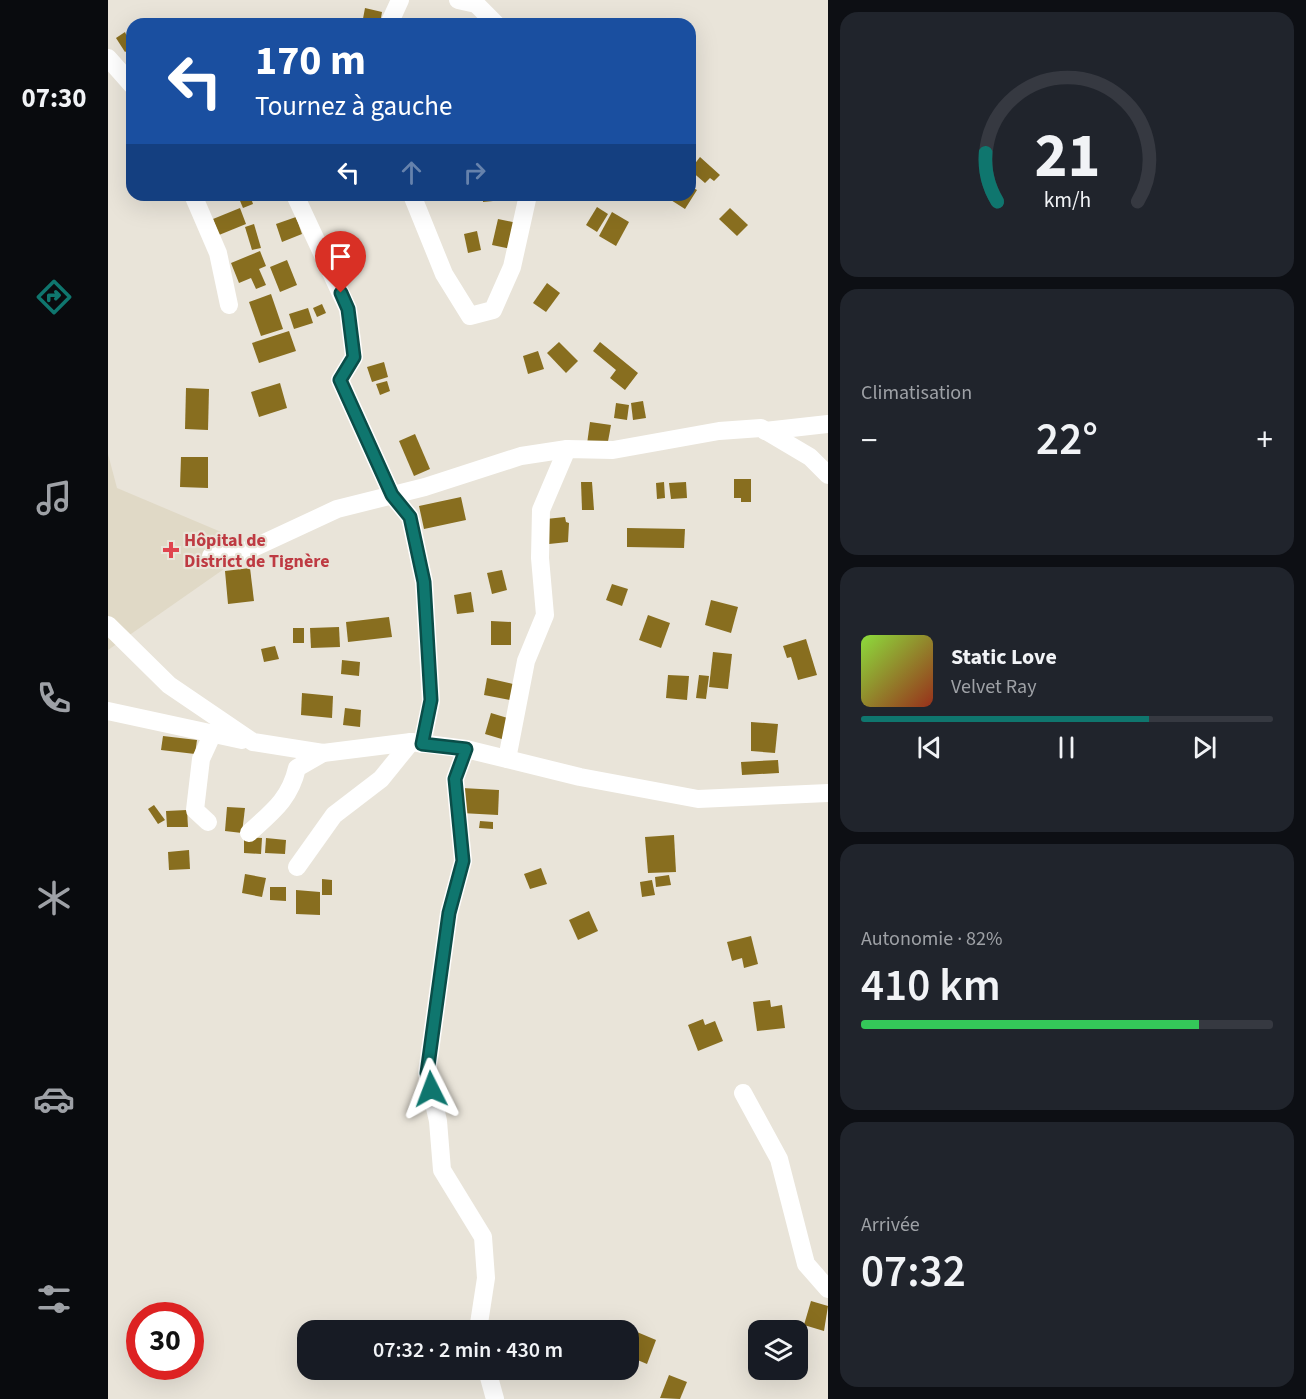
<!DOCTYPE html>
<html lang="fr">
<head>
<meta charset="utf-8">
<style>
	:root { --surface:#171b24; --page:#20242c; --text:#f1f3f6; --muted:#9ea1a6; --line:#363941; --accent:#0f766e }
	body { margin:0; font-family:"Source Sans 3",sans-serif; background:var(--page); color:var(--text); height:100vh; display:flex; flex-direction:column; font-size:22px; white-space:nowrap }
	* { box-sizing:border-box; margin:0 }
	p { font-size:20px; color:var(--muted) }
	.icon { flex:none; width:33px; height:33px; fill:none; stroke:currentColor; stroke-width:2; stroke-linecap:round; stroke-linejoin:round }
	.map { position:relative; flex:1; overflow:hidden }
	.details { display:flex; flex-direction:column; gap:12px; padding:12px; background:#0d0f14; width:478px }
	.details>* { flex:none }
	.top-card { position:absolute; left:18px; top:18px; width:570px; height:183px; border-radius:18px; box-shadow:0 6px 24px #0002; background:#1a4fa0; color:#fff; overflow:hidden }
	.tools { position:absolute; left:640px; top:1320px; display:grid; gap:12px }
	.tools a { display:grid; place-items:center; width:60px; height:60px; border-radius:12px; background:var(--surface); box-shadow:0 6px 24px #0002; font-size:30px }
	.speed { position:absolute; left:18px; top:1302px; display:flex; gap:12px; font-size:30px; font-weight:700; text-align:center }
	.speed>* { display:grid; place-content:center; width:78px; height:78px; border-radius:50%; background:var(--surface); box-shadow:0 6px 24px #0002; line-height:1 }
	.speed .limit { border:9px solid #d22; background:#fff; color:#111 }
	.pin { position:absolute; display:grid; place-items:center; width:51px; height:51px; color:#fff; margin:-62px -26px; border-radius:50% 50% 50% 0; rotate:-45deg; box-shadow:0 0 6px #0007 }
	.pin .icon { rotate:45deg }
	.me { position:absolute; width:66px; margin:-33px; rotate:357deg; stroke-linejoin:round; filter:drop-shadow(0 0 4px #0008) }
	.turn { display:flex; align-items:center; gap:21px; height:126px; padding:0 30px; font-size:27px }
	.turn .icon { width:78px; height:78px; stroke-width:2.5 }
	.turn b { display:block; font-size:42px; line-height:51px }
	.lanes { display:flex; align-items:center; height:57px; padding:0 30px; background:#0003; justify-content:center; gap:30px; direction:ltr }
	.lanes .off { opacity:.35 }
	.big { font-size:45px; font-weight:600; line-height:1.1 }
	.details .widget { flex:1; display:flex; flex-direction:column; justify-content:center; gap:9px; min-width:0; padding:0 21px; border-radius:18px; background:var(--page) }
	.details .dial { align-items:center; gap:0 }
	.dial svg { height:156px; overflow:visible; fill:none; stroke:var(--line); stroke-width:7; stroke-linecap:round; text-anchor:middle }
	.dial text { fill:var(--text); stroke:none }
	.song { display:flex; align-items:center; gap:18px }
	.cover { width:72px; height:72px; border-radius:9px; background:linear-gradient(135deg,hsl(90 70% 55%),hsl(10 70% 35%)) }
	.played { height:6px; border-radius:3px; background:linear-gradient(90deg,var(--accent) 70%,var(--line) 70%) }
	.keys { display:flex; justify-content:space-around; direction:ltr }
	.heat { display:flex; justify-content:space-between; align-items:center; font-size:33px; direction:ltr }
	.charge { height:9px; border-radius:4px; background:linear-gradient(90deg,#34c759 82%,var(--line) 0) }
	.trip { position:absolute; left:189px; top:1320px; width:342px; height:60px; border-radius:18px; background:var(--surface); box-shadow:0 6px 24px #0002; font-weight:600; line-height:60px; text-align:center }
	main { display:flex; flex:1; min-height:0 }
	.tab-bar { display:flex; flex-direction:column; width:108px; justify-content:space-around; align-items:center; background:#090b0e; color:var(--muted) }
	.tab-bar .icon { width:42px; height:42px }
	.tab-bar .current { color:var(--accent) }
	.tab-bar b { font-size:27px; color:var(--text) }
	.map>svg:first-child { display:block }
	.built { fill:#e0d9c6 }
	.building { fill:#886e1f }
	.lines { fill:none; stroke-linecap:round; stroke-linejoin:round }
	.minor { stroke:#fff; stroke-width:18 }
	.route-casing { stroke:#0a4d48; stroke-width:15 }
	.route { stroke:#0f766e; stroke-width:10 }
	.health-dot { fill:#e0444e; stroke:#e9e4d9; stroke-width:2 }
	.labels { text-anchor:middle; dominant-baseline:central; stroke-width:4.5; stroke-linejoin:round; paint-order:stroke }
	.health-label { font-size:18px; font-weight:bold; fill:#be3a42; stroke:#e9e4d9; text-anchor:start }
</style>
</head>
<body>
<main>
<nav class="tab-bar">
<b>07:30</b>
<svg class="icon current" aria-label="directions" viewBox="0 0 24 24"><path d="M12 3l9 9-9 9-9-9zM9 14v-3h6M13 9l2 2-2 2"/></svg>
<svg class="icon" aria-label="music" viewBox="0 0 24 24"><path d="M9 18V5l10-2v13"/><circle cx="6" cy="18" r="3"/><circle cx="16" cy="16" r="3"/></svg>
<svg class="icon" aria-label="phone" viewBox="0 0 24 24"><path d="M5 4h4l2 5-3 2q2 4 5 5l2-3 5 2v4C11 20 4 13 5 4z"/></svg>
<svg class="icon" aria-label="climate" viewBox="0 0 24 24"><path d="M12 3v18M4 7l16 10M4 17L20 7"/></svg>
<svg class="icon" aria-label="car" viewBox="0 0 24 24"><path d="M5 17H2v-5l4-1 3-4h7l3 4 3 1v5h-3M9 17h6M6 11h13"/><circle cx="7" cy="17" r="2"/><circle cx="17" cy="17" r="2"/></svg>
<svg class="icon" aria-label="filters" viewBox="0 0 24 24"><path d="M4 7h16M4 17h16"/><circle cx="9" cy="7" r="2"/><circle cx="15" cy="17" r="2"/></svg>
</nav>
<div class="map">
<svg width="720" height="1399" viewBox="0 0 720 1399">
	<rect width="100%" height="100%" fill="#e9e4d9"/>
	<polygon class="built" points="0,454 9,488 125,537 126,562 0,650"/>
	<g class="building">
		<polygon points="257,8 274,12 272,24 254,24"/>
		<polygon points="17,32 24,48 17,52 8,38"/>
		<polygon points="592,157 612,175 606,181 602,178 597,183 582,170"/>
		<polygon points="582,186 589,190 577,209 555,195 582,195"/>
		<polygon points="142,195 145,204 135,208 130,196"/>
		<polygon points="375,195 395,195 395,200 375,202"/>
		<polygon points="489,207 500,214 489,232 478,225"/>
		<polygon points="132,208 138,224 111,235 105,219"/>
		<polygon points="622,208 640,225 629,236 611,219"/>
		<polygon points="504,212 521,222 508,246 491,236"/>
		<polygon points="188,217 194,234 174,242 168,224"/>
		<polygon points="390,219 409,223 403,249 384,245"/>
		<polygon points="146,224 153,248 144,250 137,227"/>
		<polygon points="369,231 373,250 360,253 356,234"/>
		<polygon points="152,251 158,266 151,269 158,285 148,289 143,278 131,283 123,263"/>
		<polygon points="179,260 189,285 172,292 162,267"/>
		<polygon points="439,283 452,293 438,312 425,303"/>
		<polygon points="163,294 175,329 153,336 141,302"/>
		<polygon points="214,304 218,313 209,317 205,308"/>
		<polygon points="200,308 205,323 186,329 181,314"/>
		<polygon points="181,331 188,351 151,363 144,343"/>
		<polygon points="451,342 470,361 458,373 439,353"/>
		<polygon points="492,342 530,373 517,390 502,378 508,370 485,351"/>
		<polygon points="430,351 436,369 420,374 415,356"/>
		<polygon points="276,362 280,377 264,382 259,367"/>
		<polygon points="279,381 282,391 272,395 268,384"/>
		<polygon points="172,383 179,408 151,417 143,392"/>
		<polygon points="78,388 101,389 100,430 77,429"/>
		<polygon points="535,401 538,418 525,420 523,403"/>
		<polygon points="508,403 521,405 519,420 506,418"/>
		<polygon points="482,422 503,425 499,447 479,444"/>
		<polygon points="307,434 322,469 306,476 291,441"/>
		<polygon points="73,457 100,457 100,488 72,487"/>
		<polygon points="626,479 643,479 643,502 633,502 633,498 626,498"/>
		<polygon points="473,482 484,482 486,510 474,510"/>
		<polygon points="556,482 557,498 549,499 548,483"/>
		<polygon points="578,482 579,498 563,499 561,483"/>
		<polygon points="353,497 358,520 316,529 311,506"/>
		<polygon points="457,517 458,522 461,523 460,542 441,544 438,519"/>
		<polygon points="519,528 577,529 576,548 519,547"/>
		<polygon points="142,568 146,601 120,604 117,571"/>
		<polygon points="394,570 399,590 384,594 379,573"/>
		<polygon points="504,584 520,589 514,606 498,600"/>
		<polygon points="363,592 366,612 349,614 346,595"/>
		<polygon points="603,600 630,607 623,633 597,625"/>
		<polygon points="540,615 562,623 553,648 531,640"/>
		<polygon points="281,617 284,637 240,642 238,622"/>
		<polygon points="383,621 403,622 403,645 383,645"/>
		<polygon points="231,627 232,647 203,648 202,628"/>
		<rect x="185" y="628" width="11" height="15"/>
		<polygon points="698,639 709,675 690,680 683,657 679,658 675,646"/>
		<polygon points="167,646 171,659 156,662 153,649"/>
		<polygon points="605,652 624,654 620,689 601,687"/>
		<polygon points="234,660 252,662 251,676 233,674"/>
		<polygon points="560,675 581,676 579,700 558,698"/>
		<polygon points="591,675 601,676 598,699 588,698"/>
		<polygon points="379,678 405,684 402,700 376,695"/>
		<polygon points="194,693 225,696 224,718 193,715"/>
		<polygon points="237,708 253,710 252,727 235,725"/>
		<polygon points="383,713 403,719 397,740 377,734"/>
		<polygon points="643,722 670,724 667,753 643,751"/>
		<polygon points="55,736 89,740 87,754 53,750"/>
		<polygon points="670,760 671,773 634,775 633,762"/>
		<polygon points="354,788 391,790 390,815 353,813"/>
		<polygon points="46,805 57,820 50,824 40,809"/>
		<polygon points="119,807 137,808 134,833 117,831"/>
		<polygon points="79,810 80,827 59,827 58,811"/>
		<polygon points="372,821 385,822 385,829 371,828"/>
		<polygon points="566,835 568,872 540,873 537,837"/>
		<polygon points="136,837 154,838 153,854 136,853"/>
		<polygon points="158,838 178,840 177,854 157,853"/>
		<polygon points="81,850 82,869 61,870 60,852"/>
		<polygon points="433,868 439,884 422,889 416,874"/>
		<polygon points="137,874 158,878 154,897 134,893"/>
		<polygon points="561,875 563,885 548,887 547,877"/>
		<polygon points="214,879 224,880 224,895 214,895"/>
		<polygon points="544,880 547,895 534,897 532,882"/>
		<polygon points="162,887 178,887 178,901 162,900"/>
		<polygon points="188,890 212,892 212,915 188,914"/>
		<polygon points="481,911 490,931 470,940 461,920"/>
		<polygon points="643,936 650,964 636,968 634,958 624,961 619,942"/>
		<polygon points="662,1000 663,1007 674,1005 677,1028 649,1031 645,1002"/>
		<polygon points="595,1019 597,1025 607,1021 615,1041 590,1051 580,1025"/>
		<polygon points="703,1301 720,1306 716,1331 696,1325"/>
		<polygon points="529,1332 548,1340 539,1364 520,1356"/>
		<polygon points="561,1375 579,1382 572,1399 552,1398"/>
	</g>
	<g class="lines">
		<g class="minor">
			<polyline points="350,0 368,4 388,24"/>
			<polyline points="281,24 292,0"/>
			<polyline points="0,58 24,85"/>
			<polyline points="85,195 110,253 121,305"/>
			<polyline points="187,195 240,309 246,357 232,380 284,495 302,517 316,582 323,701 314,744"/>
			<polyline points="304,195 336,274 362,316 385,310 404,267 420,195"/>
			<polyline points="657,431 720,424"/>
			<polyline points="103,556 141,550 229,509 317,487 413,456 459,449 505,450 611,431 653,428 702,457 720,475"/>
			<polyline points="0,625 61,685 145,742 215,753 303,742 358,749 472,777 590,799 720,793"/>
			<polyline points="0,711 134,740"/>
			<polyline points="358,749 347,779 355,861 341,913 319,1073 330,1121 334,1170 375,1237 378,1278 370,1330"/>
			<polyline points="399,759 418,661 437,615 432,558 433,510 459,449"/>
			<polyline points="100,822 87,810 93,759 105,733"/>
			<path d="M141,833C164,812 182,799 189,768L215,753"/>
			<polyline points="189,867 226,815 273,779 303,742"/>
			<polyline points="635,1093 671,1159 698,1264 720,1289"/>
			<polyline points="379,1370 387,1399"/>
		</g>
	</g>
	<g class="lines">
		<g class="route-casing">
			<polyline id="route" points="233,293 240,309 246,357 232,380 284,495 302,517 316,582 323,700 314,744 358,749 347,779 355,861 341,913 319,1073 323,1089"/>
		</g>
		<use href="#route" class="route"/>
	</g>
	<path class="health-dot" d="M60 541h6v6h6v6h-6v6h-6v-6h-6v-6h6z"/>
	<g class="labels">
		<g class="health-label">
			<text x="76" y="540">Hôpital de<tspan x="76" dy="21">District de Tignère</tspan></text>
		</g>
	</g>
</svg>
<div class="tools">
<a><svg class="icon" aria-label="layers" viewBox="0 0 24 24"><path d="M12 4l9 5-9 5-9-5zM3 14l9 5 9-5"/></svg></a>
</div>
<div class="speed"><div class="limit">30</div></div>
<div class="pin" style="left:233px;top:293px;background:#d93025"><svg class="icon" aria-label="arrive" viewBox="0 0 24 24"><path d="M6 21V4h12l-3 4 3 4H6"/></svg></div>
<svg class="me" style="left:323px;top:1089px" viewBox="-20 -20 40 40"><path d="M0-17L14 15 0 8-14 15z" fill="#0f766e" stroke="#fff" stroke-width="4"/></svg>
<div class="trip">07:32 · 2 min · 430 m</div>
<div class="top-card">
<div class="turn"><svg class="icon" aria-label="left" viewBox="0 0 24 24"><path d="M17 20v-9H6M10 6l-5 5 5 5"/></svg><div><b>170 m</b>Tournez à gauche</div></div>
<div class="lanes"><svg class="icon" aria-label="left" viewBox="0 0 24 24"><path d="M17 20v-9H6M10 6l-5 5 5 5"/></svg><svg class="icon off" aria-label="ahead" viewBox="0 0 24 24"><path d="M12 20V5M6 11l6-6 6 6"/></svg><svg class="icon off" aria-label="right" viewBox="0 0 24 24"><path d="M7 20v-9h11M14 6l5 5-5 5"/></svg></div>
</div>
</div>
<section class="details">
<div class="widget dial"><svg viewBox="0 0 100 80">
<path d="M14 69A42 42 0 1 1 86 69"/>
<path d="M14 69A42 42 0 0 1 8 44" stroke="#0f766e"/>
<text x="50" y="56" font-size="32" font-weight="700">21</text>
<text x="50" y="72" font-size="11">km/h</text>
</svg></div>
<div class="widget"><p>Climatisation</p>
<div class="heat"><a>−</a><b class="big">22°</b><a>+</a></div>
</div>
<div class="widget">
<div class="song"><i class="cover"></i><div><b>Static Love</b><p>Velvet Ray</p></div></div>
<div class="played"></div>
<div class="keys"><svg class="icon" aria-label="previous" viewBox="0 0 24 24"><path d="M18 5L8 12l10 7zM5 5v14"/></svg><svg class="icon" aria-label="pause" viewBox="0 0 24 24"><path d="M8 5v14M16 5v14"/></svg><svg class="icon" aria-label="next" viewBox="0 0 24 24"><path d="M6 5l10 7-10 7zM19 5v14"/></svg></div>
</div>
<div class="widget"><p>Autonomie · 82%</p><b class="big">410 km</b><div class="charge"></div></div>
<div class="widget"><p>Arrivée</p><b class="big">07:32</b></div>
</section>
</main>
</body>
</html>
